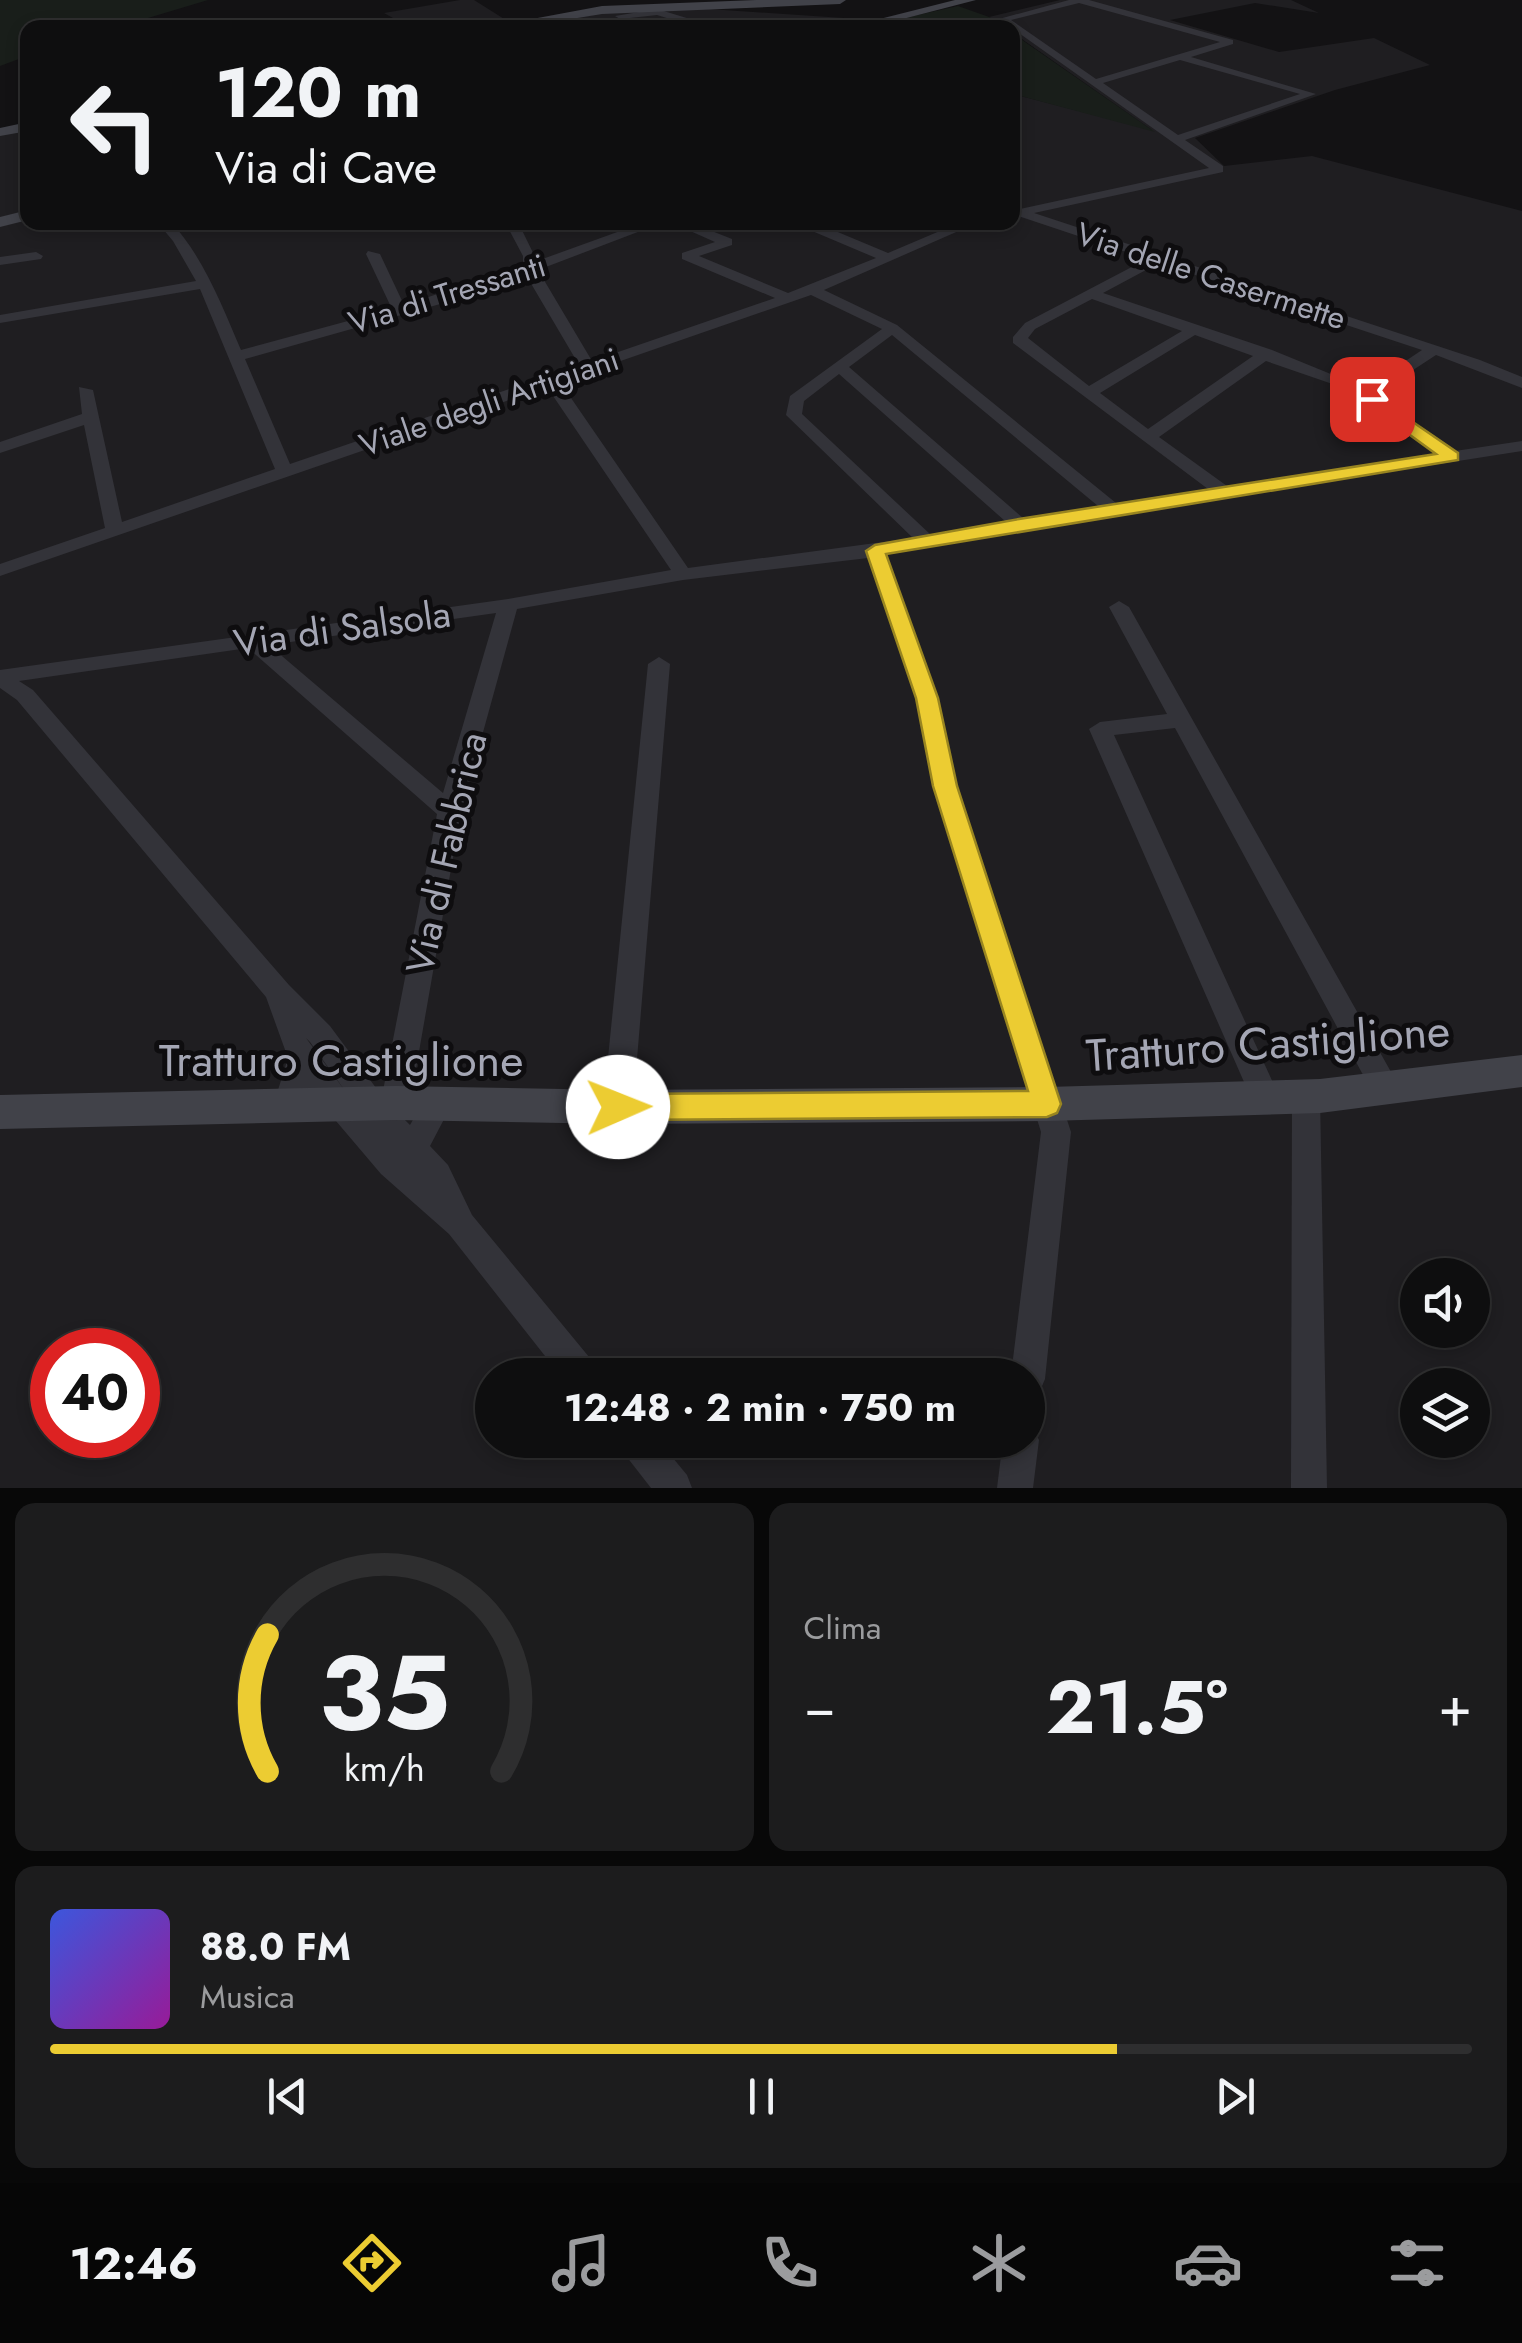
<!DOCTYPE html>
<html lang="it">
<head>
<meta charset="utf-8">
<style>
	:root { --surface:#0e0e0f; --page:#1c1c1d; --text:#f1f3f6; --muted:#9b9c9e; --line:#2e2e2f; --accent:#eccc32 }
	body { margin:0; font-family:Jost,sans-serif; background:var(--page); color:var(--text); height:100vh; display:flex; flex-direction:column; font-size:38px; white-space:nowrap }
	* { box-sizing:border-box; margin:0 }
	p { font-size:32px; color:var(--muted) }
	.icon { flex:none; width:55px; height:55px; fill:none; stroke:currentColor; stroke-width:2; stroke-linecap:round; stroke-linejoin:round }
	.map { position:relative; height:1488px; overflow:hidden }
	.side { display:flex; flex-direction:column; gap:15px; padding:15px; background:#080808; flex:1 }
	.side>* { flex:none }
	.guide { position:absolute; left:20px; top:20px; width:1000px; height:210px; border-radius:20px; box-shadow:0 5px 15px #0003,0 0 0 2px var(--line); background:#0e0e0f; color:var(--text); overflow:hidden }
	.tools { position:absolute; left:1400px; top:1258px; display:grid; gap:20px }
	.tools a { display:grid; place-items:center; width:90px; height:90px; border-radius:50%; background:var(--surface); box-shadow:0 5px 15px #0003,0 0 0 2px var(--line); font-size:50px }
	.speed { position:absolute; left:30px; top:1328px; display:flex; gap:20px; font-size:50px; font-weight:700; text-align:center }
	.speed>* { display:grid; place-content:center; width:130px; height:130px; border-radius:50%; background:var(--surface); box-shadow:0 5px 15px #0003,0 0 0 2px var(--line); line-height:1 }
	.speed .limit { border:15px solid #d22; background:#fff; color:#111 }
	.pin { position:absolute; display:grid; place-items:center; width:85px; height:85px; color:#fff; margin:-42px; border-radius:20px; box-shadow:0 5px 15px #0006 }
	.me { position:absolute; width:110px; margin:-55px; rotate:89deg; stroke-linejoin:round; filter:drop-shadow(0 0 8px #0008) }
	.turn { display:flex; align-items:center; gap:35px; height:210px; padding:0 30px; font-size:45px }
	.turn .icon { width:130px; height:130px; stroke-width:2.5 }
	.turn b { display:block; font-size:70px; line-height:85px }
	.big { font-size:75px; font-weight:700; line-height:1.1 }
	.side .card { flex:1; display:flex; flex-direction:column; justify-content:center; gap:15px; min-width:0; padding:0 35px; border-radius:20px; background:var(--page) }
	.side .dial { align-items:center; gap:0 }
	.dial svg { height:260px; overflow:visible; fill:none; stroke:var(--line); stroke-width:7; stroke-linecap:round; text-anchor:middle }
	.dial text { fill:var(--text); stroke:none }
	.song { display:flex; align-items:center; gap:30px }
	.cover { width:120px; height:120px; border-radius:15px; background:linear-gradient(135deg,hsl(230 70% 55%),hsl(300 70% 35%)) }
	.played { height:10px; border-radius:5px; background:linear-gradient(90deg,var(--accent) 75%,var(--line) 75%) }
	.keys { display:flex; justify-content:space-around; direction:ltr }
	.heat { display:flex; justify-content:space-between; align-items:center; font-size:55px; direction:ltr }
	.side .tiles { flex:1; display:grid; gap:15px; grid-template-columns:1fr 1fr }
	.card:last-child { grid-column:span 2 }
	.trip { position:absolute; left:475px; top:1358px; width:570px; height:100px; border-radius:50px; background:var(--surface); box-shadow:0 5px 15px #0003,0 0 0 2px var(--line); font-weight:700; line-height:100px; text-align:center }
	.tabs { display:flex; height:160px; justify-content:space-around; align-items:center; background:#060606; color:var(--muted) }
	.tabs .icon { width:70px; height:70px }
	.tabs .selected { color:var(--accent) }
	.tabs b { font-size:45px; color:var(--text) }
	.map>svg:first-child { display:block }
	.built { fill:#1f1e21; fill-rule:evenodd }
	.green { fill:#191e1a }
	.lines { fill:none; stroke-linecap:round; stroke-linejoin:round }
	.street { fill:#333339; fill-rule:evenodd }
	.secondary { fill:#414249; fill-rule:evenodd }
	.route { fill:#eccc32; stroke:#998520; stroke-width:2.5 }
	.labels { text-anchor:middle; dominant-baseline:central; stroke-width:10; stroke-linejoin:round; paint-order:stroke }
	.far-street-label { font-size:32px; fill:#a4a6b4; stroke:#0e0d0f }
	.street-label { font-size:38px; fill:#a4a6b4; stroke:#0e0d0f }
	.near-street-label { font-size:45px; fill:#a4a6b4; stroke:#0e0d0f }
</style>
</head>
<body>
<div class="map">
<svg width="1522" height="1488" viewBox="0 0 1522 1488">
	<rect width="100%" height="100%" fill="#131214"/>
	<g class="built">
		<polygon points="460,0 474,0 509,22 614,11 709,9 888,21 860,28 411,28 384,13"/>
		<path d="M1060,0H1291L1319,13L1255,3L1170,20L1279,52L1374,38L1430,65L1335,90L1195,138L1224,166L1312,156L1522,211V1488H0V130L27,124L28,222H1012L1013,94L1152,130L1013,33L1012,28L1004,27L989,17ZM1418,1275H1472V1330H1418ZM52,1350H138V1435H52ZM492,1375H1028V1440H492ZM1418,1385H1472V1440H1418Z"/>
	</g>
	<g class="green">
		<polygon points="0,0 208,0 118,27 28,28 27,56 0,66"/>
		<polygon points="958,6 989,17 1004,27 860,28"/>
		<polygon points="1013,33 1025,42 1155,132 1013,94"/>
	</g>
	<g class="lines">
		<g class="street">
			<path d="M1069,0H1089L1233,40V44L1191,57L1316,94L1185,140L1223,166V172L1034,213L1480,360L1522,377V388L1436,355L1375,395L1455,451L1522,441V451L1019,530L886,555L938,698L957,785L1071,1132L1045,1379L1040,1391L1028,1396V1375H1011L1041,1132L933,785L916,698L868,558L683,580L517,609L461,812L410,1103L405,1112L399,1114L410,1125L427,1095L437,1091L447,1095L452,1104L430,1146L448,1165L472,1215L594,1363L599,1375H560L449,1234L381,1174L308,1088L298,1115L288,1119L278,1115L273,1106L288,1058L266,997L17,700L0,688V670L508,599L671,570L547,387L0,576V564L105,528L84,425L0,453V442L82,414L79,387L93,390L122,522L275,469L200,289L0,323V315L196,281L173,241L157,222H171C204,258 222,306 241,350L392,309L366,254L368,251L380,254L404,305L523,266V256L505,222H518L537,261L645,222H664L538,270L592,361L775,298L682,259V253L715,242L670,222H689L732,239V245L699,256L788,293L876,258L805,228V222H823L821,225L888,253L961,222H979L824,290L897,325L1116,503L1208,489L1013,343V337L1025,323L1147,259L1012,214V206L1020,209L1209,168L999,19ZM1079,3L1220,42L1096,79L1011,20ZM1180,60L1300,94L1178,135L1103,83ZM1159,263L1422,350L1365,388L1272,350L1103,293ZM526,275L579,365L290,464L245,359L465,297ZM811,295L882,329L790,396L786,415L913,538L688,568L560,382ZM1092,299L1182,331L1089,386L1028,338L1035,329ZM892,335L1098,506L1023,518L849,367ZM1195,335L1253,356L1148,429L1100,393ZM1266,361L1344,388L1437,454L1227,486L1159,437ZM839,374L1005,521L931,535L802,414L804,401ZM496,613L443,793L269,645ZM248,648L437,814L382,1096L330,1026L289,985L33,690L19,681ZM306,1038L310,1042L351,1099Z"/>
			<polygon points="657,9 713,26 714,28 699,28 657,15 630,18 647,28 635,28 615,16"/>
			<polygon points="36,252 43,256 41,259 0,265 0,257"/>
			<polygon points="1119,601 1129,607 1395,1079 1399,1088 1395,1097 1385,1100 1375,1097 1175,728 1114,735 1280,1098 1275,1107 1265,1111 1255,1107 1089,729 1100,722 1167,714 1109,607"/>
			<polygon points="659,657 670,664 633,1107 628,1116 618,1120 608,1116 603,1107 648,664"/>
			<polygon points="1306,1084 1316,1087 1320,1096 1327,1488 1291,1488 1292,1096 1296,1087"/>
			<polygon points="1028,1425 1033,1428 1039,1440 1033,1488 997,1488 1003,1440 1028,1440"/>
			<polygon points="617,1440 658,1440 687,1475 692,1488 651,1488 623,1452"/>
		</g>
		<g class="secondary">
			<polygon points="756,0 846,0 840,4 602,14 516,28 484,28 602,6"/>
			<polygon points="955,0 976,0 868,28 844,28"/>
			<polygon points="28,122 28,131 0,136 0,128"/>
			<polygon points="28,210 28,220 0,227 0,217"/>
			<polygon points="1522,1055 1522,1087 1320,1113 1047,1121 618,1124 395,1120 0,1129 0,1095 395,1086 618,1090 1047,1087 1320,1079"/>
		</g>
	</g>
	<polygon class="route" points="1372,394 1458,453 1458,460 886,554 938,698 957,786 1061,1104 1057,1113 1047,1117 618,1120 608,1116 603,1107 608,1098 618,1094 1028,1091 933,786 916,698 866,551 875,545 1019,519 1436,454 1366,403 1363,399"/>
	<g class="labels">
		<g class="far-street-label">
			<text transform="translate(1211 276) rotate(18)">Via delle Casermette</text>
			<text transform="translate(447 294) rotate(-17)">Via di Tressanti</text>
			<text transform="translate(489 402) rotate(-19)">Viale degli Artigiani</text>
		</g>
		<g class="street-label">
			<text transform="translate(342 628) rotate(-8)">Via di Salsola</text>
			<text transform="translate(446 853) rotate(-77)">Via di Fabbrica</text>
		</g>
		<g class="near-street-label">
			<text transform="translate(1268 1043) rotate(-4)">Tratturo Castiglione</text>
			<text x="341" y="1060">Tratturo Castiglione</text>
		</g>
	</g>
</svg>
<div class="tools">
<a><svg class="icon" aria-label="sound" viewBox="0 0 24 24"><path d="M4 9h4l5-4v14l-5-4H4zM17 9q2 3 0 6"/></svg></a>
<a><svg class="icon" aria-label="layers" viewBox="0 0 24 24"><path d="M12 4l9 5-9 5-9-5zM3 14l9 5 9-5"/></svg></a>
</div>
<div class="speed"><div class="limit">40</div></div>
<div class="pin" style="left:1372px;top:399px;background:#d93025"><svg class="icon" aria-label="arrive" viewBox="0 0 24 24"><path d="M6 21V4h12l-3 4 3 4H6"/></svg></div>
<svg class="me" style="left:618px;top:1107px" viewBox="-20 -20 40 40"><circle r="19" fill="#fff"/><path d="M0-13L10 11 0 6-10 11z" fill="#eccc32"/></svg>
<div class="trip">12:48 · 2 min · 750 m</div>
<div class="guide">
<div class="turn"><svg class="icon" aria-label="left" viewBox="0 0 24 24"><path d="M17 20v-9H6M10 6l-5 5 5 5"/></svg><div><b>120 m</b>Via di Cave</div></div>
</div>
</div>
<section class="side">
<div class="tiles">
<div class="card dial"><svg viewBox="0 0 100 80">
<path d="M14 69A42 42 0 1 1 86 69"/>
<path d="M14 69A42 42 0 0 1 14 27" stroke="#eccc32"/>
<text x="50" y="56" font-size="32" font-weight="700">35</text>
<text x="50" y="72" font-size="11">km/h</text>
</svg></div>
<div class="card"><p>Clima</p>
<div class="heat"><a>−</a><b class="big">21.5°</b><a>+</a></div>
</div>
<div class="card">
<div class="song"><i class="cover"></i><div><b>88.0 FM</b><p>Musica</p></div></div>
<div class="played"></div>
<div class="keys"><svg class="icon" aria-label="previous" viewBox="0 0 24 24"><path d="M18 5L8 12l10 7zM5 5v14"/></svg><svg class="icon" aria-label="pause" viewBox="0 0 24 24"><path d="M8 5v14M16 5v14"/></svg><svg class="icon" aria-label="next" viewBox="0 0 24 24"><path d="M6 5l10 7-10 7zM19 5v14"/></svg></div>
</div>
</div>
</section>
<nav class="tabs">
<b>12:46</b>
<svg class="icon selected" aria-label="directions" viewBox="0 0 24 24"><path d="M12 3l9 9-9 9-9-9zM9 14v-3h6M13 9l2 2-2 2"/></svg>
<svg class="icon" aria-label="music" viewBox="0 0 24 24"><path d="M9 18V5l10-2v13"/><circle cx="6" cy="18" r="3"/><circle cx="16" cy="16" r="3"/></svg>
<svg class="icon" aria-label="phone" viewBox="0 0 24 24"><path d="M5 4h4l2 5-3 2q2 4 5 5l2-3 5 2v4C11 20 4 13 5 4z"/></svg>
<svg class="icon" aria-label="climate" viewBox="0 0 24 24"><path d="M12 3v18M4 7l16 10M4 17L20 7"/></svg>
<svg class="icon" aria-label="car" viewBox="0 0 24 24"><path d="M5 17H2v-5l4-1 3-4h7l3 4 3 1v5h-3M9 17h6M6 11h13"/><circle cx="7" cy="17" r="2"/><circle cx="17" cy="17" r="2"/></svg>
<svg class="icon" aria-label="filters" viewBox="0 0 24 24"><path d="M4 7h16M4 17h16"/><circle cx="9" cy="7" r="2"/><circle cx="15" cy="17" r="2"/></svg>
</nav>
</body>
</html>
